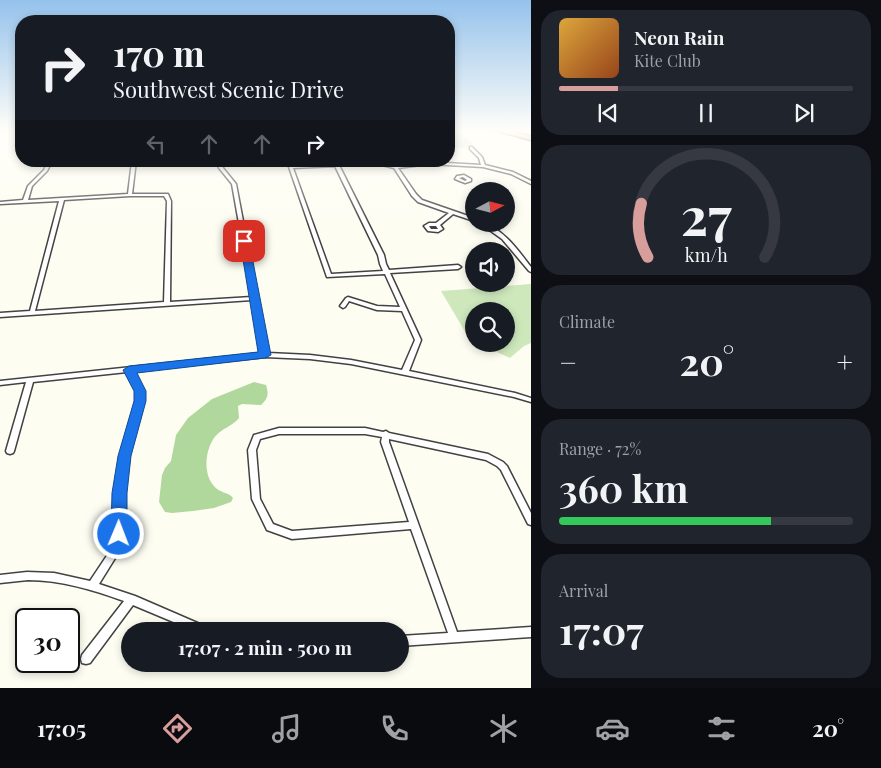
<!DOCTYPE html>
<html lang="en">
<head>
<meta charset="utf-8">
<style>
	:root { --surface:#171b24; --page:#20242c; --text:#f1f3f6; --muted:#9ea1a6; --line:#363941; --accent:#d89e9c }
	body { margin:0; font-family:"Playfair Display",serif; background:var(--page); color:var(--text); height:100vh; display:flex; flex-direction:column; font-size:19px; white-space:nowrap }
	* { box-sizing:border-box; margin:0 }
	p { font-size:16px; color:var(--muted) }
	.icon { flex:none; width:28px; height:28px; fill:none; stroke:currentColor; stroke-width:2; stroke-linecap:round; stroke-linejoin:round }
	.map { position:relative; flex:1; overflow:hidden }
	.details { display:flex; flex-direction:column; gap:10px; padding:10px; background:#0d0f14; width:350px }
	.details>* { flex:none }
	.banner { position:absolute; left:15px; top:15px; width:440px; height:152px; border-radius:20px; box-shadow:0 2px 8px #0003; background:#171b24; color:var(--text); overflow:hidden }
	.needle { width:32px; rotate:83deg }
	.tools { position:absolute; left:465px; top:182px; display:grid; gap:10px }
	.tools a { display:grid; place-items:center; width:50px; height:50px; border-radius:50%; background:var(--surface); box-shadow:0 2px 8px #0003; font-size:25px }
	.speed { position:absolute; left:15px; top:608px; display:flex; gap:10px; font-size:25px; font-weight:700; text-align:center }
	.speed>* { display:grid; place-content:center; width:65px; height:65px; border-radius:50%; background:var(--surface); box-shadow:0 2px 8px #0003; line-height:1 }
	.speed .limit { border:2px solid #111; border-radius:8px; background:#fff; color:#111 }
	.pin { position:absolute; display:grid; place-items:center; width:42px; height:42px; color:#fff; margin:-21px; border-radius:10px; box-shadow:0 2px 8px #0006 }
	.me { position:absolute; width:55px; margin:-28px; rotate:1deg; stroke-linejoin:round; filter:drop-shadow(0 0 4px #0008) }
	.turn { display:flex; align-items:center; gap:18px; height:105px; padding:0 15px; font-size:22px }
	.turn .icon { width:65px; height:65px; stroke-width:2.5 }
	.turn b { display:block; font-size:35px; line-height:42px }
	.lanes { display:flex; align-items:center; height:48px; padding:0 15px; background:#0003; justify-content:center; gap:25px; direction:ltr }
	.lanes .off { opacity:.35 }
	.big { font-size:38px; font-weight:700; line-height:1.1 }
	.details .card { flex:1; display:flex; flex-direction:column; justify-content:center; gap:8px; min-width:0; padding:0 18px; border-radius:20px; background:var(--page) }
	.details .dial { align-items:center; gap:0 }
	.dial svg { height:130px; overflow:visible; fill:none; stroke:var(--line); stroke-width:7; stroke-linecap:round; text-anchor:middle }
	.dial text { fill:var(--text); stroke:none }
	.song { display:flex; align-items:center; gap:15px }
	.cover { width:60px; height:60px; border-radius:8px; background:linear-gradient(135deg,hsl(40 70% 55%),hsl(20 70% 35%)) }
	.played { height:5px; border-radius:2px; background:linear-gradient(90deg,var(--accent) 20%,var(--line) 20%) }
	.keys { display:flex; justify-content:space-around; direction:ltr }
	.heat { display:flex; justify-content:space-between; align-items:center; font-size:28px; direction:ltr }
	.charge { height:8px; border-radius:4px; background:linear-gradient(90deg,#34c759 72%,var(--line) 0) }
	.trip { position:absolute; left:121px; top:622px; width:288px; height:50px; border-radius:25px; background:var(--surface); box-shadow:0 2px 8px #0003; font-weight:700; line-height:50px; text-align:center }
	.dock { display:flex; height:80px; justify-content:space-around; align-items:center; background:#090b0e; color:var(--muted) }
	.dock .icon { width:35px; height:35px }
	.dock .active { color:var(--accent) }
	.dock b { font-size:22px; color:var(--text) }
	main { display:flex; flex:1; min-height:0 }
	.map>svg:first-child { display:block }
	.green { fill:#cee8bc }
	.forest { fill:#b1d89c }
	.lines { fill:none; stroke-linecap:round; stroke-linejoin:round }
	.minor-casing { stroke:#424242; stroke-width:3 }
	.motorway-casing { stroke:#202020; stroke-width:3 }
	.minor { fill:#fff; fill-rule:evenodd }
	.motorway { fill:#edb061; fill-rule:evenodd }
	.route { fill:#1a73e8; stroke:#114b97 }
</style>
</head>
<body>
<main>
<div class="map">
<svg width="531" height="688" viewBox="0 0 531 688">
	<rect width="100%" height="100%" fill="#fefdf2"/>
	<g class="green">
		<polygon points="449,130 458,131 458,135 461,133 468,141 463,134 473,144 472,145 475,146 468,144 470,147 449,148"/>
		<polygon points="531,284 531,343 524,346 510,358 479,344 506,344 506,311 474,311 474,341 470,340 441,291"/>
	</g>
	<path class="forest" d="M254,382L266,385C269,394 268,399 261,405L242,404L238,406L239,418C233,426 220,429 214,438C205,451 203,474 214,486C219,493 229,492 233,498L231,502L214,508L193,511L172,513L165,512L159,502L162,475L165,468L171,461L176,435L188,418L212,399Z"/>
	<g class="lines">
		<g class="minor-casing">
			<g id="minor">
				<path d="M470,147H472L482,157L485,165L513,172L531,181V184L511,174L483,167L429,164L398,168L416,194L422,200L474,218V221L453,214L440,225L443,229L438,232L428,231L424,226L429,223H436L449,213L418,202L412,196L394,168L374,163L339,165L384,255L386,264L389,270L458,265L461,267L458,269L390,273L421,340L409,371L515,393L531,398V402L514,397L351,364L310,359L265,357L133,371L143,391V401L129,456L123,493V534L117,555L99,584L135,596L209,628L211,631H195L133,605L90,663L86,664L82,663L81,659L82,655L124,601C93,590 61,580 28,580C19,581 9,582 0,583V575L27,572L54,573L90,581L110,551L115,534V493L121,456L137,401V391L127,372L33,382L14,451L13,453L10,454L7,453L6,451L26,382L0,385V381L262,353L252,300L0,317V313L30,311L59,201L0,204V202L23,200L28,186L44,170L48,161H52L47,171L32,186L28,200L128,194L132,161H136L132,194H168L171,201L170,302L252,297L232,184L219,168L216,161H220L223,168L236,184L268,353L310,355L351,360L402,370L415,340L402,311L377,310L349,301L345,307L343,308L340,306L346,298L348,297L377,306L400,307L385,274L327,277L289,167L291,166L367,161H376L395,166L429,162L481,165L479,158L470,149ZM335,166L378,255L380,264L383,271L331,274L293,168ZM130,196H164L167,201L164,302L35,311L64,200ZM429,226H436L438,229H431Z"/>
				<path d="M464,175L471,179V181L465,183L455,179L457,176ZM463,177L467,180L465,181L459,178Z"/>
				<path d="M481,224C500,224 520,253 531,267V272L529,271L502,239Z"/>
				<path d="M279,428H365L383,432L386,431L389,433L488,454L503,462L507,466L531,513V525L528,524L501,470L497,466L486,460L389,439V442L457,632L531,627V637L400,646V636L448,633L411,529L292,539L267,530L252,499L248,450L254,435ZM279,434H365L382,437L381,442L409,522L292,531L273,524L260,499L256,450L260,439Z"/>
			</g>
		</g>
		<g class="motorway-casing">
			<polygon id="motorway" points="493,130 505,130 531,136 531,140"/>
		</g>
		<use href="#minor" class="minor"/>
		<use href="#motorway" class="motorway"/>
	</g>
	<linearGradient id="sky" x2="0" y2="1"><stop stop-color="#95c2ec"/><stop offset="0.58" stop-color="#fffef9"/><stop offset="1" stop-color="#fffef9" stop-opacity="0"/></linearGradient>
	<rect width="531" height="226" fill="url(#sky)"/>
	<polygon class="route" points="244,238 249,241 271,355 265,358 137,373 146,391 146,401 131,456 127,493 127,534 125,539 119,541 114,539 111,534 112,493 118,456 134,401 134,391 123,370 129,366 258,352 240,241"/>
</svg>
<div class="tools">
<a><svg class="needle" viewBox="-14 -14 28 28"><path d="M0-13l5 13h-10z" fill="#e53935"/><path d="M0 13l5-13h-10z" fill="#9ea1a6"/></svg></a>
<a><svg class="icon" aria-label="sound" viewBox="0 0 24 24"><path d="M4 9h4l5-4v14l-5-4H4zM17 9q2 3 0 6"/></svg></a>
<a><svg class="icon" aria-label="search" viewBox="0 0 24 24"><circle cx="10" cy="10" r="6"/><path d="M15 15l6 6"/></svg></a>
</div>
<div class="speed"><div class="limit">30</div></div>
<div class="pin" style="left:244px;top:241px;background:#d93025"><svg class="icon" aria-label="arrive" viewBox="0 0 24 24"><path d="M6 21V4h12l-3 4 3 4H6"/></svg></div>
<svg class="me" style="left:119px;top:534px" viewBox="-20 -20 40 40"><circle r="17" fill="#1a73e8" stroke="#fff" stroke-width="3"/><path d="M0-11L8 9 0 5-8 9z" fill="#fff"/></svg>
<div class="trip">17:07 · 2 min · 500 m</div>
<div class="banner">
<div class="turn"><svg class="icon" aria-label="right" viewBox="0 0 24 24"><path d="M7 20v-9h11M14 6l5 5-5 5"/></svg><div><b>170 m</b>Southwest Scenic Drive</div></div>
<div class="lanes"><svg class="icon off" aria-label="left" viewBox="0 0 24 24"><path d="M17 20v-9H6M10 6l-5 5 5 5"/></svg><svg class="icon off" aria-label="ahead" viewBox="0 0 24 24"><path d="M12 20V5M6 11l6-6 6 6"/></svg><svg class="icon off" aria-label="ahead" viewBox="0 0 24 24"><path d="M12 20V5M6 11l6-6 6 6"/></svg><svg class="icon" aria-label="right" viewBox="0 0 24 24"><path d="M7 20v-9h11M14 6l5 5-5 5"/></svg></div>
</div>
</div>
<section class="details">
<div class="card">
<div class="song"><i class="cover"></i><div><b>Neon Rain</b><p>Kite Club</p></div></div>
<div class="played"></div>
<div class="keys"><svg class="icon" aria-label="previous" viewBox="0 0 24 24"><path d="M18 5L8 12l10 7zM5 5v14"/></svg><svg class="icon" aria-label="pause" viewBox="0 0 24 24"><path d="M8 5v14M16 5v14"/></svg><svg class="icon" aria-label="next" viewBox="0 0 24 24"><path d="M6 5l10 7-10 7zM19 5v14"/></svg></div>
</div>
<div class="card dial"><svg viewBox="0 0 100 80">
<path d="M14 69A42 42 0 1 1 86 69"/>
<path d="M14 69A42 42 0 0 1 10 36" stroke="#d89e9c"/>
<text x="50" y="56" font-size="32" font-weight="700">27</text>
<text x="50" y="72" font-size="11">km/h</text>
</svg></div>
<div class="card"><p>Climate</p>
<div class="heat"><a>−</a><b class="big">20°</b><a>+</a></div>
</div>
<div class="card"><p>Range · 72%</p><b class="big">360 km</b><div class="charge"></div></div>
<div class="card"><p>Arrival</p><b class="big">17:07</b></div>
</section>
</main>
<nav class="dock">
<b>17:05</b>
<svg class="icon active" aria-label="directions" viewBox="0 0 24 24"><path d="M12 3l9 9-9 9-9-9zM9 14v-3h6M13 9l2 2-2 2"/></svg>
<svg class="icon" aria-label="music" viewBox="0 0 24 24"><path d="M9 18V5l10-2v13"/><circle cx="6" cy="18" r="3"/><circle cx="16" cy="16" r="3"/></svg>
<svg class="icon" aria-label="phone" viewBox="0 0 24 24"><path d="M5 4h4l2 5-3 2q2 4 5 5l2-3 5 2v4C11 20 4 13 5 4z"/></svg>
<svg class="icon" aria-label="climate" viewBox="0 0 24 24"><path d="M12 3v18M4 7l16 10M4 17L20 7"/></svg>
<svg class="icon" aria-label="car" viewBox="0 0 24 24"><path d="M5 17H2v-5l4-1 3-4h7l3 4 3 1v5h-3M9 17h6M6 11h13"/><circle cx="7" cy="17" r="2"/><circle cx="17" cy="17" r="2"/></svg>
<svg class="icon" aria-label="filters" viewBox="0 0 24 24"><path d="M4 7h16M4 17h16"/><circle cx="9" cy="7" r="2"/><circle cx="15" cy="17" r="2"/></svg>
<b>20°</b>
</nav>
</body>
</html>
